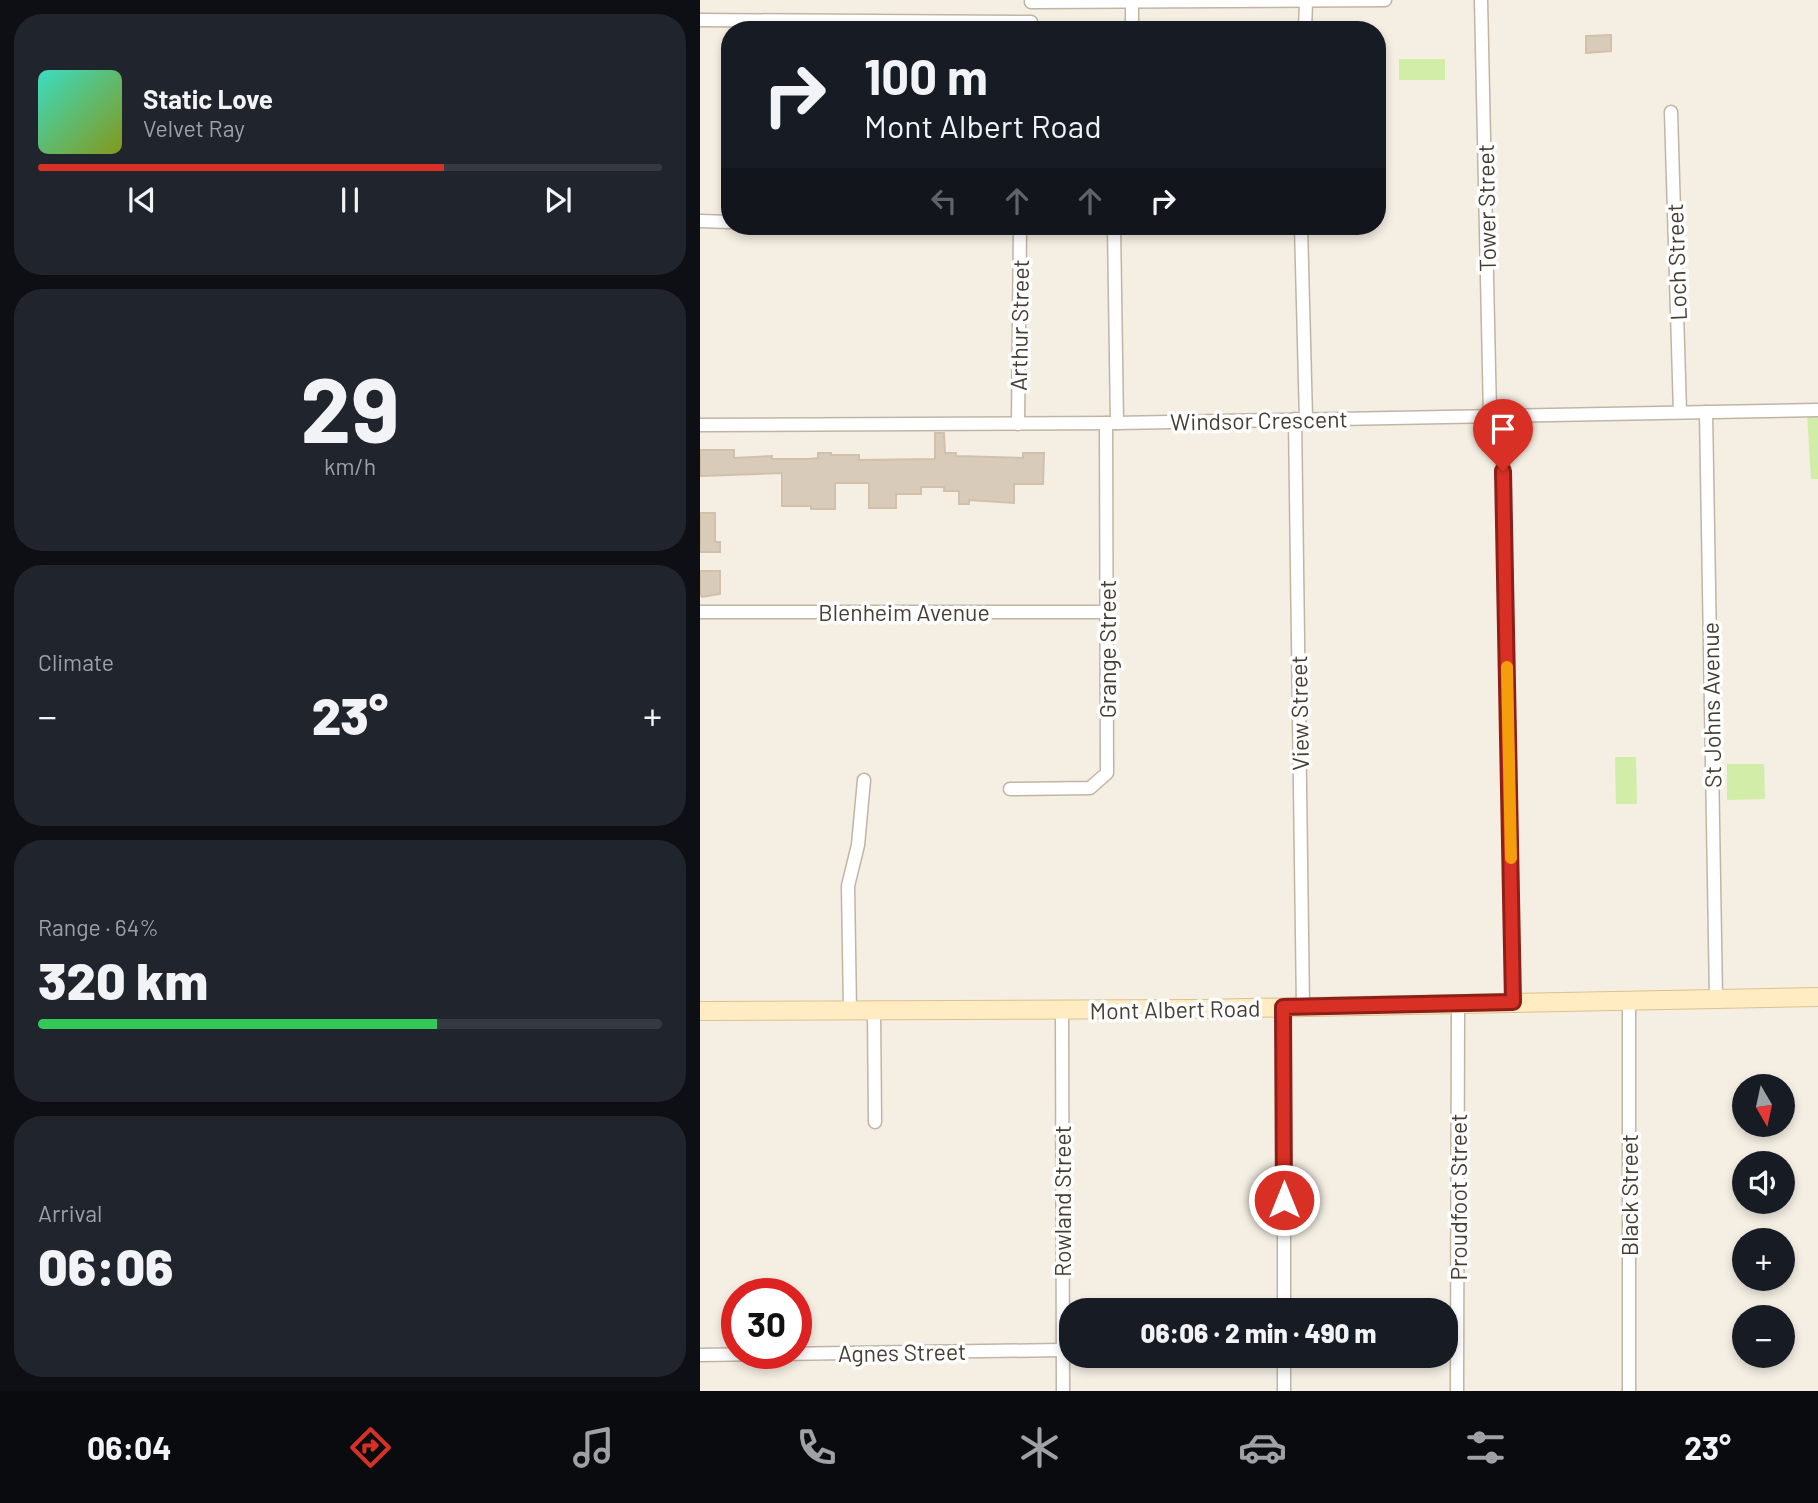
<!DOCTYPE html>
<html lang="en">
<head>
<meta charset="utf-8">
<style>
	:root { --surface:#171b24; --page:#20242c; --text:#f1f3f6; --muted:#9ea1a6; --line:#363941; --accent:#d93025 }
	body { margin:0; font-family:Barlow,sans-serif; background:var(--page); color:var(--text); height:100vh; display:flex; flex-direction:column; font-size:26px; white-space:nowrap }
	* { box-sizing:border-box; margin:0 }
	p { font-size:23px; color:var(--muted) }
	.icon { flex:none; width:38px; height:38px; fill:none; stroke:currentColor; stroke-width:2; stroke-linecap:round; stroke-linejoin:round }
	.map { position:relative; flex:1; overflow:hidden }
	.side { display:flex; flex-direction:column; gap:14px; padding:14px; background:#0d0f14; width:700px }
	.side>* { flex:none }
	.guide { position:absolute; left:21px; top:21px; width:665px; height:214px; border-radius:28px; box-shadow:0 4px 10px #0003; background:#171b24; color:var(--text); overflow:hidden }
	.needle { width:46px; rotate:171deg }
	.fabs { position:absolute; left:1032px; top:1074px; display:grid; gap:14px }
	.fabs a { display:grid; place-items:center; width:63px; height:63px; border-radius:50%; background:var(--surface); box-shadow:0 4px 10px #0003; font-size:35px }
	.speed { position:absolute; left:21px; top:1278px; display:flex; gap:14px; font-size:35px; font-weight:700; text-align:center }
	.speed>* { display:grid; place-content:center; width:91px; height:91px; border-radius:50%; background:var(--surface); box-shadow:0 4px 10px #0003; line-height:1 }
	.speed .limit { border:10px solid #d22; background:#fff; color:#111 }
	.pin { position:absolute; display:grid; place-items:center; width:60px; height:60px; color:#fff; margin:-72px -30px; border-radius:50% 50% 50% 0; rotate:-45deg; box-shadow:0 0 7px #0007 }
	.pin .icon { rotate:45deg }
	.me { position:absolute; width:77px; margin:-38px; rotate:0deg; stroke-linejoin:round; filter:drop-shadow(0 0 5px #0008) }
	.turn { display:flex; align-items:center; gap:24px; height:147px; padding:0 28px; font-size:32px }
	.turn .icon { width:91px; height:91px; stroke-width:2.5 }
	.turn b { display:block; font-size:49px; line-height:60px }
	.lanes { display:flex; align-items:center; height:66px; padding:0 28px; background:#0003; justify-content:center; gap:35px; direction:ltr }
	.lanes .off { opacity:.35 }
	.big { font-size:52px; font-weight:800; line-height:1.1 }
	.side .widget { flex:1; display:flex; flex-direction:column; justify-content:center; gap:10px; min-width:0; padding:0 24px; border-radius:28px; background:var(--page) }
	.side .dial { align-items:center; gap:0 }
	.dial b { font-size:91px; line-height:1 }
	.song { display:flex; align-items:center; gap:21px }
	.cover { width:84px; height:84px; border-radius:10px; background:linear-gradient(135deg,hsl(170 70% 55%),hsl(70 70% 35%)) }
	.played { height:7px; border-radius:4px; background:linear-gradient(90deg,var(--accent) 65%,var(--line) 65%) }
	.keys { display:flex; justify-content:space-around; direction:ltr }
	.heat { display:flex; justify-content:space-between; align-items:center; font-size:38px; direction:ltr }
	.charge { height:10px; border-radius:5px; background:linear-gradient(90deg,#34c759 64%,var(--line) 0) }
	.trip { position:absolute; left:359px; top:1298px; width:399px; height:70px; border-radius:28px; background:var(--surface); box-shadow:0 4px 10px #0003; font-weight:800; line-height:70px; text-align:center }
	.tab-bar { display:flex; height:112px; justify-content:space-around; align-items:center; background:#090b0e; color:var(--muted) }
	.tab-bar .icon { width:49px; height:49px }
	.tab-bar .active { color:var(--accent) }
	.tab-bar b { font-size:32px; color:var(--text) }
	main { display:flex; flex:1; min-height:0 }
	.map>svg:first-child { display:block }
	.green { fill:#d2eda7 }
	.building { fill:#d9cbba; stroke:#d2c0aa; stroke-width:2 }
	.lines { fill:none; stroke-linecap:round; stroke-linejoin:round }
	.street-casing { stroke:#c0b5a5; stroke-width:15 }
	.secondary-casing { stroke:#dbc28f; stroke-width:20 }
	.street { stroke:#fff; stroke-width:12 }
	.secondary { stroke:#ffecc2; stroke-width:18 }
	.route-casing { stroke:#8d1f18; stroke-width:18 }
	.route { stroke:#d93025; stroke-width:12 }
	.slow { stroke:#f59e0b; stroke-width:12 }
	.labels { text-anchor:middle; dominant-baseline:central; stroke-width:7; stroke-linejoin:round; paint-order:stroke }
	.street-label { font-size:23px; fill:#463d33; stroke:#fff }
</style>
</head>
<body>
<main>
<section class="side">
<div class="widget">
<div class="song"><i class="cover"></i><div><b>Static Love</b><p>Velvet Ray</p></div></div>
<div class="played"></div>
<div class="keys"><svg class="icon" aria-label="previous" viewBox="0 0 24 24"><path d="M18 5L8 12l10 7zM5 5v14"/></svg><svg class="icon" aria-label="pause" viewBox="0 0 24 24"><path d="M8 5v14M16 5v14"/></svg><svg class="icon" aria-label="next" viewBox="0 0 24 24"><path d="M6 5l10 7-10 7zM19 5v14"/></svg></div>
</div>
<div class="widget dial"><b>29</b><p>km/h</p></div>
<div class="widget"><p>Climate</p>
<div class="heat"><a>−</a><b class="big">23°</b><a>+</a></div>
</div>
<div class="widget"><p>Range · 64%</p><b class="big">320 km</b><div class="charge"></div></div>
<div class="widget"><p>Arrival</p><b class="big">06:06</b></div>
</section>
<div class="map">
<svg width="1118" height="1391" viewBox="0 0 1118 1391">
	<rect width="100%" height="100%" fill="#f4eee3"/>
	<g class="green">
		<rect x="699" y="59" width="46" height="21"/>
		<polygon points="1107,414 1118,414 1118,479 1111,479"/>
		<polygon points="915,757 936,757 937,804 916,804"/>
		<polygon points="1027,764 1064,764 1065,799 1027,800"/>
	</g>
	<g class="building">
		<polygon points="911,35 911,51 886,53 886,36"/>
		<polygon points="235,433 244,433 245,453 256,453 256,456 323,458 323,453 344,453 343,484 314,484 314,503 269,500 269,504 259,504 259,491 244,491 244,487 221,487 221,494 196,494 196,508 169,508 169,483 135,483 135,509 111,509 111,506 82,506 82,473 0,476 0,450 34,450 34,458 72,456 72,459 109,459 118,458 118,453 131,453 131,455 159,455 159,460 235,459"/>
		<polygon points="0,513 15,513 15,542 20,542 20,552 0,552"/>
		<polygon points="0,571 20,571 20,594 2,597 0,594"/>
	</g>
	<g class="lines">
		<g class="street-casing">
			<g id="street">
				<polyline points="781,0 790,415"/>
				<polyline points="331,2 685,0"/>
				<polyline points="432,3 432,30"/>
				<polyline points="0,20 331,22"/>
				<polyline points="605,30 606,1"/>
				<polyline points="971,112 980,412"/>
				<polyline points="0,221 30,222"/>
				<polyline points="247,226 320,227"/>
				<polyline points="414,226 417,423"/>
				<polyline points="601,226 606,419"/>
				<polyline points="1006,412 1016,998"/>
				<polyline points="802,415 813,1002"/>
				<polyline points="595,419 603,1007"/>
				<polyline points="318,424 320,226"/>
				<polyline points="0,425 417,423 1118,410"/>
				<polyline points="0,612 407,612"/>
				<polyline points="310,789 390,788 407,773 406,423"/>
				<polyline points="584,1007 584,1311"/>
				<polyline points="362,1010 363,1391"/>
				<polyline points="150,1011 148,886 158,845 164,780"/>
				<polyline points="174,1011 175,1122"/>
				<polyline points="0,1355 362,1350"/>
				<polyline points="584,1356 584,1391"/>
				<polyline points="757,1391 758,1003"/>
				<polyline points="929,1391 929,1000"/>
			</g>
		</g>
		<g class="secondary-casing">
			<polyline id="secondary" points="0,1011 501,1009 1118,997"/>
		</g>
		<use href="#street" class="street"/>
		<use href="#secondary" class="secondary"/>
	</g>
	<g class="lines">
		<g class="route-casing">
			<polyline id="route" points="584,1200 583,1007 813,1002 803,471"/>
		</g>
		<use href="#route" class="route"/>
		<polyline class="slow" points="807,667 811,858"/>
	</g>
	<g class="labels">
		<g class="street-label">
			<text transform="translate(786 208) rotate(-91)">Tower Street</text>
			<text transform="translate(976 262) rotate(-92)">Loch Street</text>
			<text transform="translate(319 325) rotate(-89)">Arthur Street</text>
			<text transform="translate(559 420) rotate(-1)">Windsor Crescent</text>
			<text x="204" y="612">Blenheim Avenue</text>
			<text transform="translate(407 649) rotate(-90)">Grange Street</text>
			<text transform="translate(1011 705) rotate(-91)">St Johns Avenue</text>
			<text transform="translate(599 713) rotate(-91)">View Street</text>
			<text transform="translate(475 1009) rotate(-1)">Mont Albert Road</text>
			<text transform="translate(929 1195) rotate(-90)">Black Street</text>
			<text transform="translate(758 1197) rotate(-90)">Proudfoot Street</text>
			<text transform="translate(362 1201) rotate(-90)">Rowland Street</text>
			<text transform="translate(202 1352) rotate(-1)">Agnes Street</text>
		</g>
	</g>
</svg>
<div class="fabs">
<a><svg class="needle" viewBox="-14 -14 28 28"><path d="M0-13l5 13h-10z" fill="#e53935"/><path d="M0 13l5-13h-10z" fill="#9ea1a6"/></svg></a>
<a><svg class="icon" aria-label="sound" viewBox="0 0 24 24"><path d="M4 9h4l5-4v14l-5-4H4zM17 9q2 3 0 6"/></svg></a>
<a>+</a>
<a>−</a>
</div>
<div class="speed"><div class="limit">30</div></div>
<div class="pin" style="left:803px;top:471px;background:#d93025"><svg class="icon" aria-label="arrive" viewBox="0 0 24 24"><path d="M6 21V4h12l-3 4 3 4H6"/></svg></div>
<svg class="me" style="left:584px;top:1200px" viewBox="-20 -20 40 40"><circle r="17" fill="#d93025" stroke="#fff" stroke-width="3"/><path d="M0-11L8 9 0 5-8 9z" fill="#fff"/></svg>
<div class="trip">06:06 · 2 min · 490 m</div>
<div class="guide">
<div class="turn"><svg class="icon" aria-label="right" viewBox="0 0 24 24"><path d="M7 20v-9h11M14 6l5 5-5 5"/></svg><div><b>100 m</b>Mont Albert Road</div></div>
<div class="lanes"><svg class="icon off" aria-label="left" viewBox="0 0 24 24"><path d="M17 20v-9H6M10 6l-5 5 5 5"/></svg><svg class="icon off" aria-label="ahead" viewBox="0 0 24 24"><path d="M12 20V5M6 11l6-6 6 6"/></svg><svg class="icon off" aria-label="ahead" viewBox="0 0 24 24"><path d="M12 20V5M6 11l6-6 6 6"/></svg><svg class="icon" aria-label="right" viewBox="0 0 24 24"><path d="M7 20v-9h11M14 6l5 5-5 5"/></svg></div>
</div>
</div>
</main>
<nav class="tab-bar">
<b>06:04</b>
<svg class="icon active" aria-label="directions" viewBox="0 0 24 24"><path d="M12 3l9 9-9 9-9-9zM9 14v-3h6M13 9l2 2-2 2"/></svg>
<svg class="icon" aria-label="music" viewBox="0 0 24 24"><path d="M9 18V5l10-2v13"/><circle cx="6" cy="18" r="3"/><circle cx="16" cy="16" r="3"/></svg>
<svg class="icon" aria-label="phone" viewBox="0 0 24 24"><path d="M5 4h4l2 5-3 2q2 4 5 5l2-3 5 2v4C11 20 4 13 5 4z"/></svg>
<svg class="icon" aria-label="climate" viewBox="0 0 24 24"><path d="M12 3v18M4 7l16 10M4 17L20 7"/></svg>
<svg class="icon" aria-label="car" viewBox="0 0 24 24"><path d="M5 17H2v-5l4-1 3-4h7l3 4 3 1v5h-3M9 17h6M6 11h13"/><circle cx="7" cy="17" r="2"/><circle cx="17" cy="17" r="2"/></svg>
<svg class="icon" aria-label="filters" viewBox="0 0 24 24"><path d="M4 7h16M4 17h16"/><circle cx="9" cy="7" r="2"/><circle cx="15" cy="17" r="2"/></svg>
<b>23°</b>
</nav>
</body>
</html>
